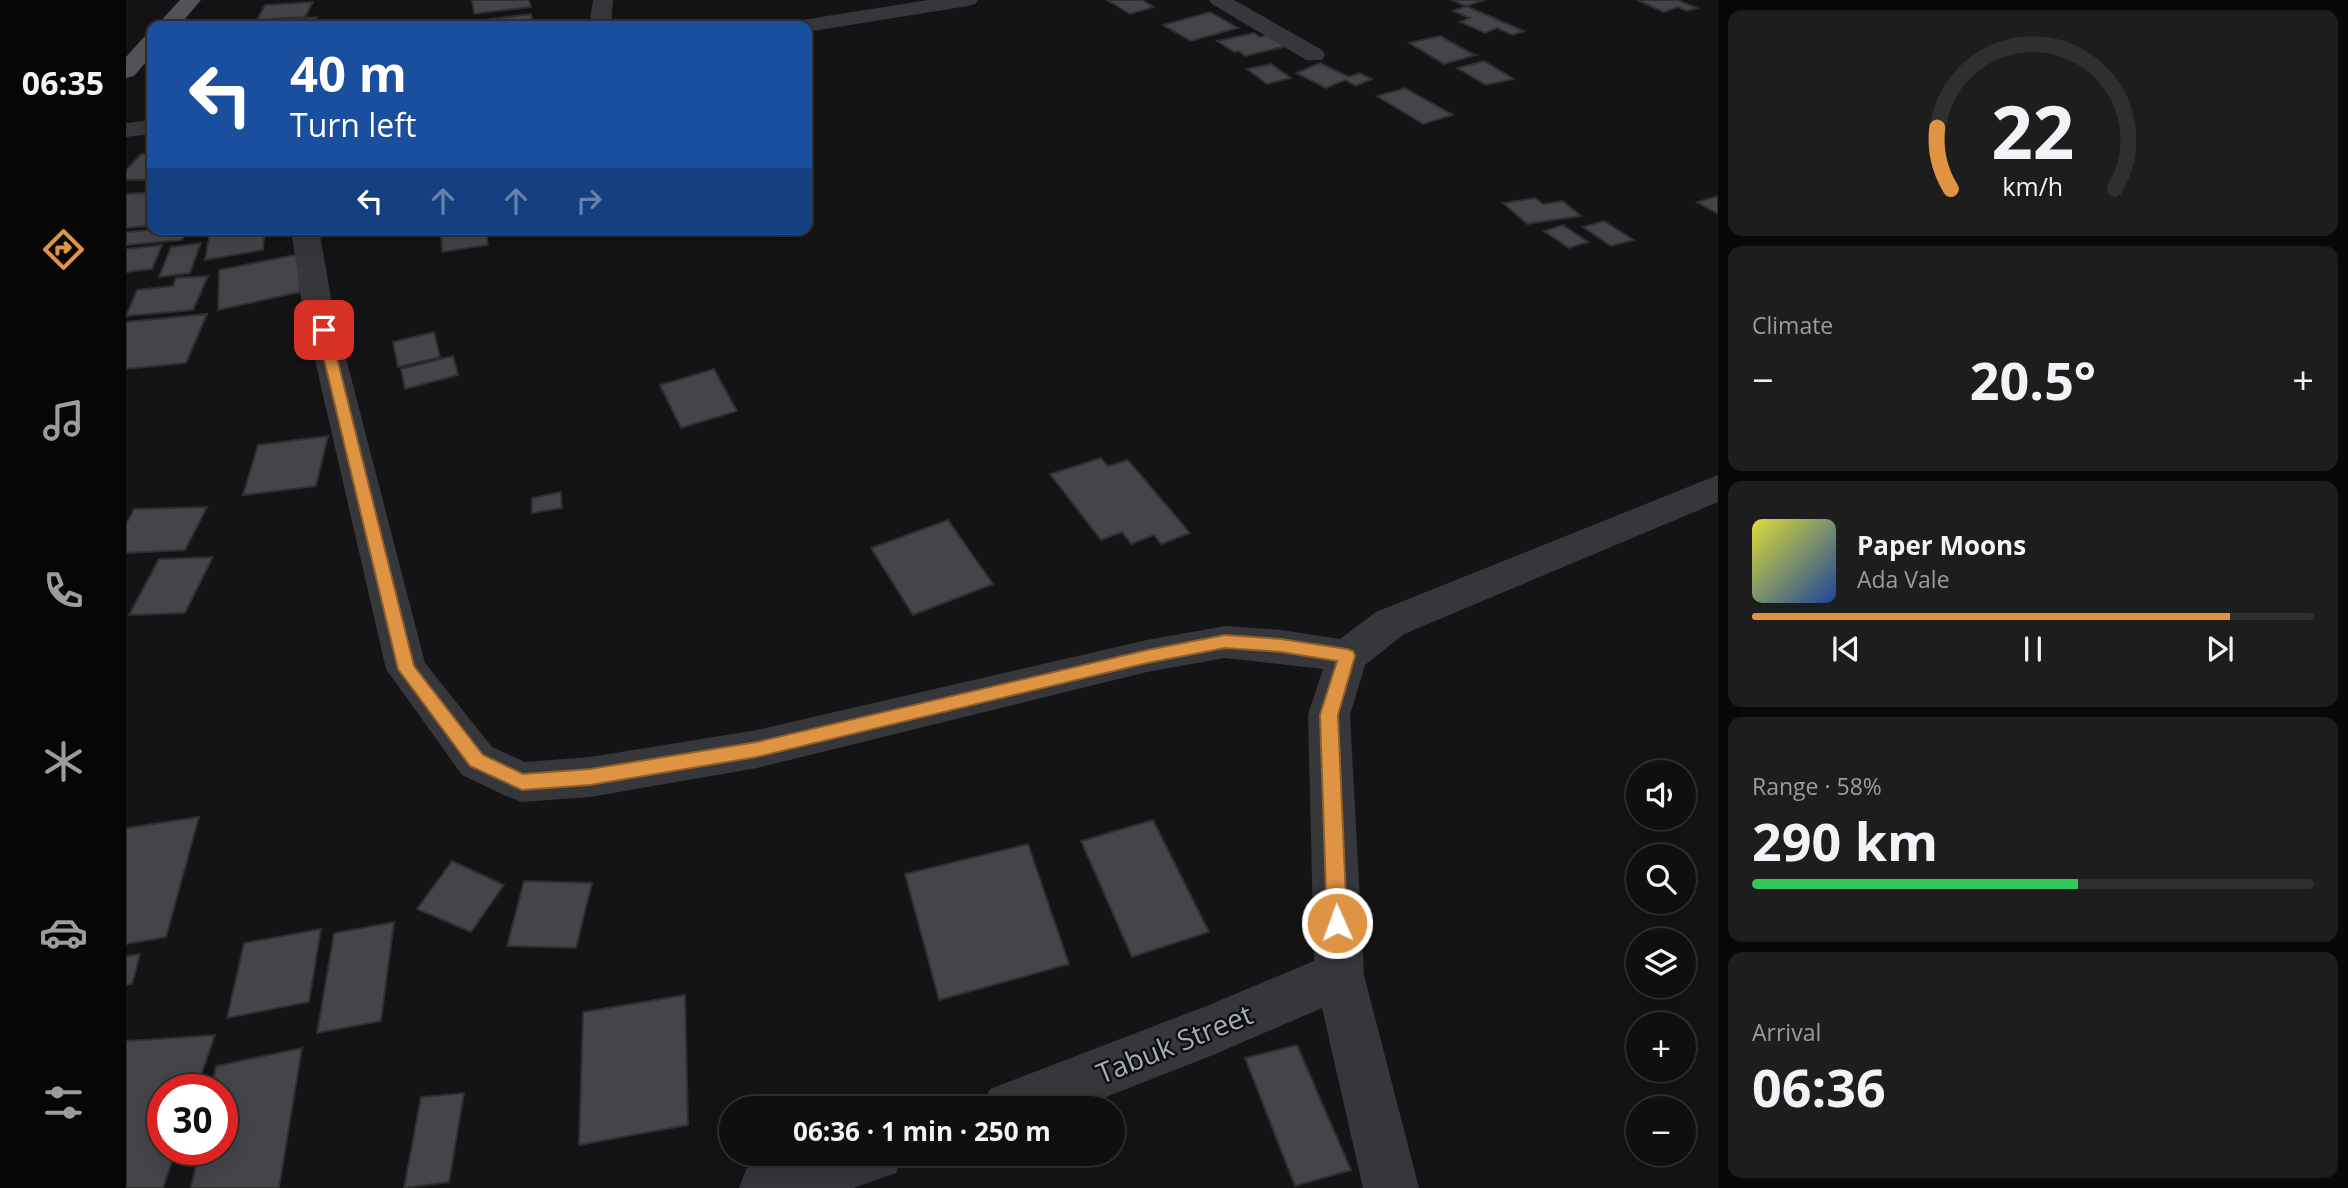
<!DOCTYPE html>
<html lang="en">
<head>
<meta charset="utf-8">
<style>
	:root { --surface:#0f0f10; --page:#1d1d1e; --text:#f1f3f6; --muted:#9b9c9f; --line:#2f2f30; --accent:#de9443 }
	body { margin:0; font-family:"Open Sans",sans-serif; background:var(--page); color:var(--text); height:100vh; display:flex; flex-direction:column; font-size:26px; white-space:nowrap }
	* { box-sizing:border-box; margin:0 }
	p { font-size:23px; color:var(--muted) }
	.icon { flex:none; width:38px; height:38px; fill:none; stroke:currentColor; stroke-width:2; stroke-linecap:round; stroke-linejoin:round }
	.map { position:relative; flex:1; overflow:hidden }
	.details { display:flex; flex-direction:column; gap:10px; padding:10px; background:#080809; width:630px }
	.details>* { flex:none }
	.top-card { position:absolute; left:21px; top:21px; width:665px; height:214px; border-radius:14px; box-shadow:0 7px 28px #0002,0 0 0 2px var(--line); background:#1a4fa0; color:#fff; overflow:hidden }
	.controls { position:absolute; left:1500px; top:760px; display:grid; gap:14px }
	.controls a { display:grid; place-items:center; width:70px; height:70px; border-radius:50%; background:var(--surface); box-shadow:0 7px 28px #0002,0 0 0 2px var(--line); font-size:35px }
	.speed { position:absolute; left:21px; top:1074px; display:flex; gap:14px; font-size:35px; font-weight:700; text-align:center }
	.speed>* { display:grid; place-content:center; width:91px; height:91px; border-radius:50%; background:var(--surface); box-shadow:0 7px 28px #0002,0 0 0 2px var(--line); line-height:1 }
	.speed .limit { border:10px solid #d22; background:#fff; color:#111 }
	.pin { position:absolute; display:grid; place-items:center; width:60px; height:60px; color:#fff; margin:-30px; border-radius:14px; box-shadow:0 4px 10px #0006 }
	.me { position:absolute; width:77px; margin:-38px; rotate:358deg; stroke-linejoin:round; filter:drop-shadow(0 0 5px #0008) }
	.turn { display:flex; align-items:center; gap:24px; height:147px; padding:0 28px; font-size:32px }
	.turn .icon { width:91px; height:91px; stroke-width:2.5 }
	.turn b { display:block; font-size:49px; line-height:60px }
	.lanes { display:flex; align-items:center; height:66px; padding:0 28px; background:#0003; justify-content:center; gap:35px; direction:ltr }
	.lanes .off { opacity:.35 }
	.big { font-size:52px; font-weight:700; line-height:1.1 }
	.details .card { flex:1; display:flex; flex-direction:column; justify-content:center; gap:10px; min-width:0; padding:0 24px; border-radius:14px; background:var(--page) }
	.details .dial { align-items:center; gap:0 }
	.dial svg { height:182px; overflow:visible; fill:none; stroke:var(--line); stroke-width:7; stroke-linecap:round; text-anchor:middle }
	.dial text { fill:var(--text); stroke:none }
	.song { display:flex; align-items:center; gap:21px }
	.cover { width:84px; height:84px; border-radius:10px; background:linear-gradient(135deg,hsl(60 70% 55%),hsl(220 70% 35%)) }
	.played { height:7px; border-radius:4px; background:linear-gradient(90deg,var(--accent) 85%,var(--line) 85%) }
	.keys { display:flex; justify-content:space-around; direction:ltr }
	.heat { display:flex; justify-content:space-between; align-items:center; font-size:38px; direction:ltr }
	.charge { height:10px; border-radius:5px; background:linear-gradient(90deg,#34c759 58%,var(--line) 0) }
	.trip { position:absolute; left:593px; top:1096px; width:406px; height:70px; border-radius:35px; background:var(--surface); box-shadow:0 7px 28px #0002,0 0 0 2px var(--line); font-weight:700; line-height:70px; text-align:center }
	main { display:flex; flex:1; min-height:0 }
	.tabs { display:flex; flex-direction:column; width:126px; justify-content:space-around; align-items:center; background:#060606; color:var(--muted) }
	.tabs .icon { width:49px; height:49px }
	.tabs .current { color:var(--accent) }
	.tabs b { font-size:32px; color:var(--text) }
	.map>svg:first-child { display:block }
	.building { fill:#434549; stroke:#2e2f31; stroke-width:2 }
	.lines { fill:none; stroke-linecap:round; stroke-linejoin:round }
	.minor { fill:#36373a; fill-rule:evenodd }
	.major { fill:#525459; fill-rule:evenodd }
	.route { fill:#de9443; stroke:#90602c; stroke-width:2 }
	.labels { text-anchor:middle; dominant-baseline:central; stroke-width:5; stroke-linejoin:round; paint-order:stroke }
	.near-street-label { font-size:28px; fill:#a7adb5; stroke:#0f0f11 }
</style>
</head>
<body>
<main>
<nav class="tabs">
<b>06:35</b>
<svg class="icon current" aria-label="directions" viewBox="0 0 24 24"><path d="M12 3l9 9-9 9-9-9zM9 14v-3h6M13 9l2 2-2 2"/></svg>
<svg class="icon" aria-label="music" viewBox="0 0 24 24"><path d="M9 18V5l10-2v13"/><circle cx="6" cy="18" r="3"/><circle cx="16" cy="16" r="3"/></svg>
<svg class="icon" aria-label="phone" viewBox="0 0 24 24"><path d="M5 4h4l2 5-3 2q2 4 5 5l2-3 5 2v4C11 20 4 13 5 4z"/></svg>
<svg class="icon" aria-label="climate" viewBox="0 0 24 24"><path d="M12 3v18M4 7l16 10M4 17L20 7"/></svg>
<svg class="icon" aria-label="car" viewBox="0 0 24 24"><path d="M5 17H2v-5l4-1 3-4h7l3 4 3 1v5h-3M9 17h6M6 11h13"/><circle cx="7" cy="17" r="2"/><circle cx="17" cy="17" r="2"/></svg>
<svg class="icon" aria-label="filters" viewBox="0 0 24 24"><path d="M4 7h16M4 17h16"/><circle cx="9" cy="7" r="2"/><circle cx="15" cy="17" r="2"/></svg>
</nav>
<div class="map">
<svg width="1592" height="1188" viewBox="0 0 1592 1188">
	<rect width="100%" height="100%" fill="#141416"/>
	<g class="building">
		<polygon points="346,0 403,0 405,7 348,14"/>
		<polygon points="981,0 1016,0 1028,7 1004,14"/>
		<polygon points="1325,0 1359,0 1340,6"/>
		<polygon points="1511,0 1552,0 1571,8 1561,11 1552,7 1538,12"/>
		<polygon points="187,2 179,17 131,20 139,5"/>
		<polygon points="1340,6 1398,31 1386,35 1371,28 1359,33 1334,22 1344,18 1327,11"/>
		<polygon points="1084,12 1112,28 1065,41 1037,25"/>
		<polygon points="405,14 408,26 334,26 333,23"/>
		<polygon points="191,17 187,26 92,26 93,24"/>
		<polygon points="1128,33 1134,37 1143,35 1160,46 1119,56 1113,51 1108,52 1091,41"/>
		<polygon points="1314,36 1345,53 1350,55 1318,64 1283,43"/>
		<polygon points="1358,61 1388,79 1360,85 1331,68"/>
		<polygon points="1194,63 1223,77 1233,73 1246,79 1230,86 1219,80 1200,88 1170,73"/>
		<polygon points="1145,64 1165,78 1141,84 1121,69"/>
		<polygon points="1279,88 1327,115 1297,124 1251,96"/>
		<polygon points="15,154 26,154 26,180 0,180 0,170"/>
		<polygon points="26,192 26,218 22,226 0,228 0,194"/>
		<polygon points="1592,196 1592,214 1571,202"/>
		<polygon points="1409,198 1417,204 1437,201 1455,216 1401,224 1377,203"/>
		<polygon points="1478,221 1508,240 1485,246 1457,227"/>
		<polygon points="1437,225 1462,242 1443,248 1418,231"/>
		<polygon points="33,229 61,229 56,240 0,245 0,232"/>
		<polygon points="103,229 139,229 137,250 79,260 84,232"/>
		<polygon points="315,229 360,229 362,245 316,252"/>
		<polygon points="75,243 64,273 33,277 45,247"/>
		<polygon points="36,245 26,269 0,272 0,249"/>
		<polygon points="173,254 174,292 92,310 93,270"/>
		<polygon points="82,276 67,310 0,316 11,290 47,286 50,278"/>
		<polygon points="81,314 60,363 0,369 0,322"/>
		<polygon points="308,332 314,357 272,367 267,342"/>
		<polygon points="327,356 332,375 279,389 275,369"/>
		<polygon points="588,369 611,411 555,428 534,385"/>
		<polygon points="202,436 190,486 117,495 132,445"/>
		<polygon points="975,458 982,466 1002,460 1064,533 1035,544 1028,535 1005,544 996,532 975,540 924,474"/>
		<polygon points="435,492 436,508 406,513 406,498"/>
		<polygon points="81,507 59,550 0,553 0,524 8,509"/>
		<polygon points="822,520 867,584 787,615 745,548"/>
		<polygon points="87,557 59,613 3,615 33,559"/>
		<polygon points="73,817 40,937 0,944 0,828"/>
		<polygon points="1027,820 1083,932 1006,957 955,841"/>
		<polygon points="902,844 943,964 813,1000 779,874"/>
		<polygon points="326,861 378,885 345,932 291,909"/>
		<polygon points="398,881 466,883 450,948 381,946"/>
		<polygon points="268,922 255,1021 191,1033 208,933"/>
		<polygon points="195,929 183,1002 101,1018 118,943"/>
		<polygon points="14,954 6,984 0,985 0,956"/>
		<polygon points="559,995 562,1125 453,1145 457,1012"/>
		<polygon points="89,1035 70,1090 37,1090 37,1150 50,1150 37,1188 0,1188 0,1041"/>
		<polygon points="1171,1045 1225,1170 1169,1186 1119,1058"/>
		<polygon points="176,1048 153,1188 65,1188 73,1150 96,1150 96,1090 85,1090 90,1066"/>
		<polygon points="338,1093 323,1182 278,1188 295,1097"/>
	</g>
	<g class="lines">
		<g class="minor">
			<polygon points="467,0 487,0 485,26 463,26"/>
			<polygon points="802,0 852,0 849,4 842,6 681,32 681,26 665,26 668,21 676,20"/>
			<polygon points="1083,0 1108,0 1196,50 1199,55 1196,60 1180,60 1086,4"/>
			<polygon points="26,120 26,134 0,137 0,123"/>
			<polygon points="165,229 193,229 206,304 299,663 366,747 399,762 464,757 631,730 1021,640 1099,626 1155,630 1214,639 1250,612 1592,475 1592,502 1278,634 1239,665 1224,715 1238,975 1293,1188 1237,1188 1196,1008 1087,1055 952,1108 856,1108 864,1089 1083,1005 1188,961 1182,715 1197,669 1099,658 1021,672 631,768 464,797 396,802 380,796 336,775 260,669 176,304"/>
			<polygon points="662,1153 778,1153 770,1173 727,1188 613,1188 621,1168"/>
		</g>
		<g class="major">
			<polygon points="54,0 75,0 53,26 30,26"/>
			<polygon points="26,35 26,55 8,76 0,78 0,57 18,37"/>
		</g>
	</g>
	<polygon class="route" points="198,326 204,330 288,666 357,755 397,774 464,769 631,742 1021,650 1099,635 1155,639 1221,649 1227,651 1229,656 1212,715 1221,923 1218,930 1211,933 1204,930 1201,923 1194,715 1211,661 1155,652 1099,648 1021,663 631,757 464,785 396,790 344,766 272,669 191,330"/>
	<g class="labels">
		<g class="near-street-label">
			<text transform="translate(1048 1043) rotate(-22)">Tabuk Street</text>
		</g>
	</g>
</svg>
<div class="controls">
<a><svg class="icon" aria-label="sound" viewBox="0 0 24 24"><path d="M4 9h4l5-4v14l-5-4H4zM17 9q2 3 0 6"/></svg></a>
<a><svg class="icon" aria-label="search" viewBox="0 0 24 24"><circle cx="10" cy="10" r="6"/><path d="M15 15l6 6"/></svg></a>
<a><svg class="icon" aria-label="layers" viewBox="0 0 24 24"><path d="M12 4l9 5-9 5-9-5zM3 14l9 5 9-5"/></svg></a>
<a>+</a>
<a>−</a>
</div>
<div class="speed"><div class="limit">30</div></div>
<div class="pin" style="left:198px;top:330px;background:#d93025"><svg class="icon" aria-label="arrive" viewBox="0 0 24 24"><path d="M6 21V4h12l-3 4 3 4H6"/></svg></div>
<svg class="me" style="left:1211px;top:923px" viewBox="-20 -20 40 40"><circle r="17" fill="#de9443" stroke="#fff" stroke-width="3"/><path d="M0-11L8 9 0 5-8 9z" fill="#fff"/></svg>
<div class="trip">06:36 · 1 min · 250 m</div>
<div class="top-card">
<div class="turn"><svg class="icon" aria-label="left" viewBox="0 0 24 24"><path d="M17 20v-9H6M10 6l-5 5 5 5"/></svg><div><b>40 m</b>Turn left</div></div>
<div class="lanes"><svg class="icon" aria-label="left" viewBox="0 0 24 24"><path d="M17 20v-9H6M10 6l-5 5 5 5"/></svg><svg class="icon off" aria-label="ahead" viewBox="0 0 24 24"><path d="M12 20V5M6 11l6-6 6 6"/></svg><svg class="icon off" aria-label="ahead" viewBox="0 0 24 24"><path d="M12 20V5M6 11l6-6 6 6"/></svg><svg class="icon off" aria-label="right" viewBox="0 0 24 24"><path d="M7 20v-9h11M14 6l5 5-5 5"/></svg></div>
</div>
</div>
<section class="details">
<div class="card dial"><svg viewBox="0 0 100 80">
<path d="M14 69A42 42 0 1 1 86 69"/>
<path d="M14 69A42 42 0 0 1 8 42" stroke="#de9443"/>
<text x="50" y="56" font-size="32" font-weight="700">22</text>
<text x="50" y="72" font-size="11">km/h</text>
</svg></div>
<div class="card"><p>Climate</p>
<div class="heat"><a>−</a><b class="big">20.5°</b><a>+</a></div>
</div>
<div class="card">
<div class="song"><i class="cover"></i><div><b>Paper Moons</b><p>Ada Vale</p></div></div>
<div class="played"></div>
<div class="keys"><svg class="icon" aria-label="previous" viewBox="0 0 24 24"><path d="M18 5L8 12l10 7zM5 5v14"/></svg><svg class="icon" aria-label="pause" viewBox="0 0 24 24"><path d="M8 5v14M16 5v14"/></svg><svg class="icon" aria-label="next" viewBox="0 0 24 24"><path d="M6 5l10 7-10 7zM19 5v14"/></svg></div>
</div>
<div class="card"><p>Range · 58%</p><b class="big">290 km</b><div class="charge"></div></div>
<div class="card"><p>Arrival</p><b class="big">06:36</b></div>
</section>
</main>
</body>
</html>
